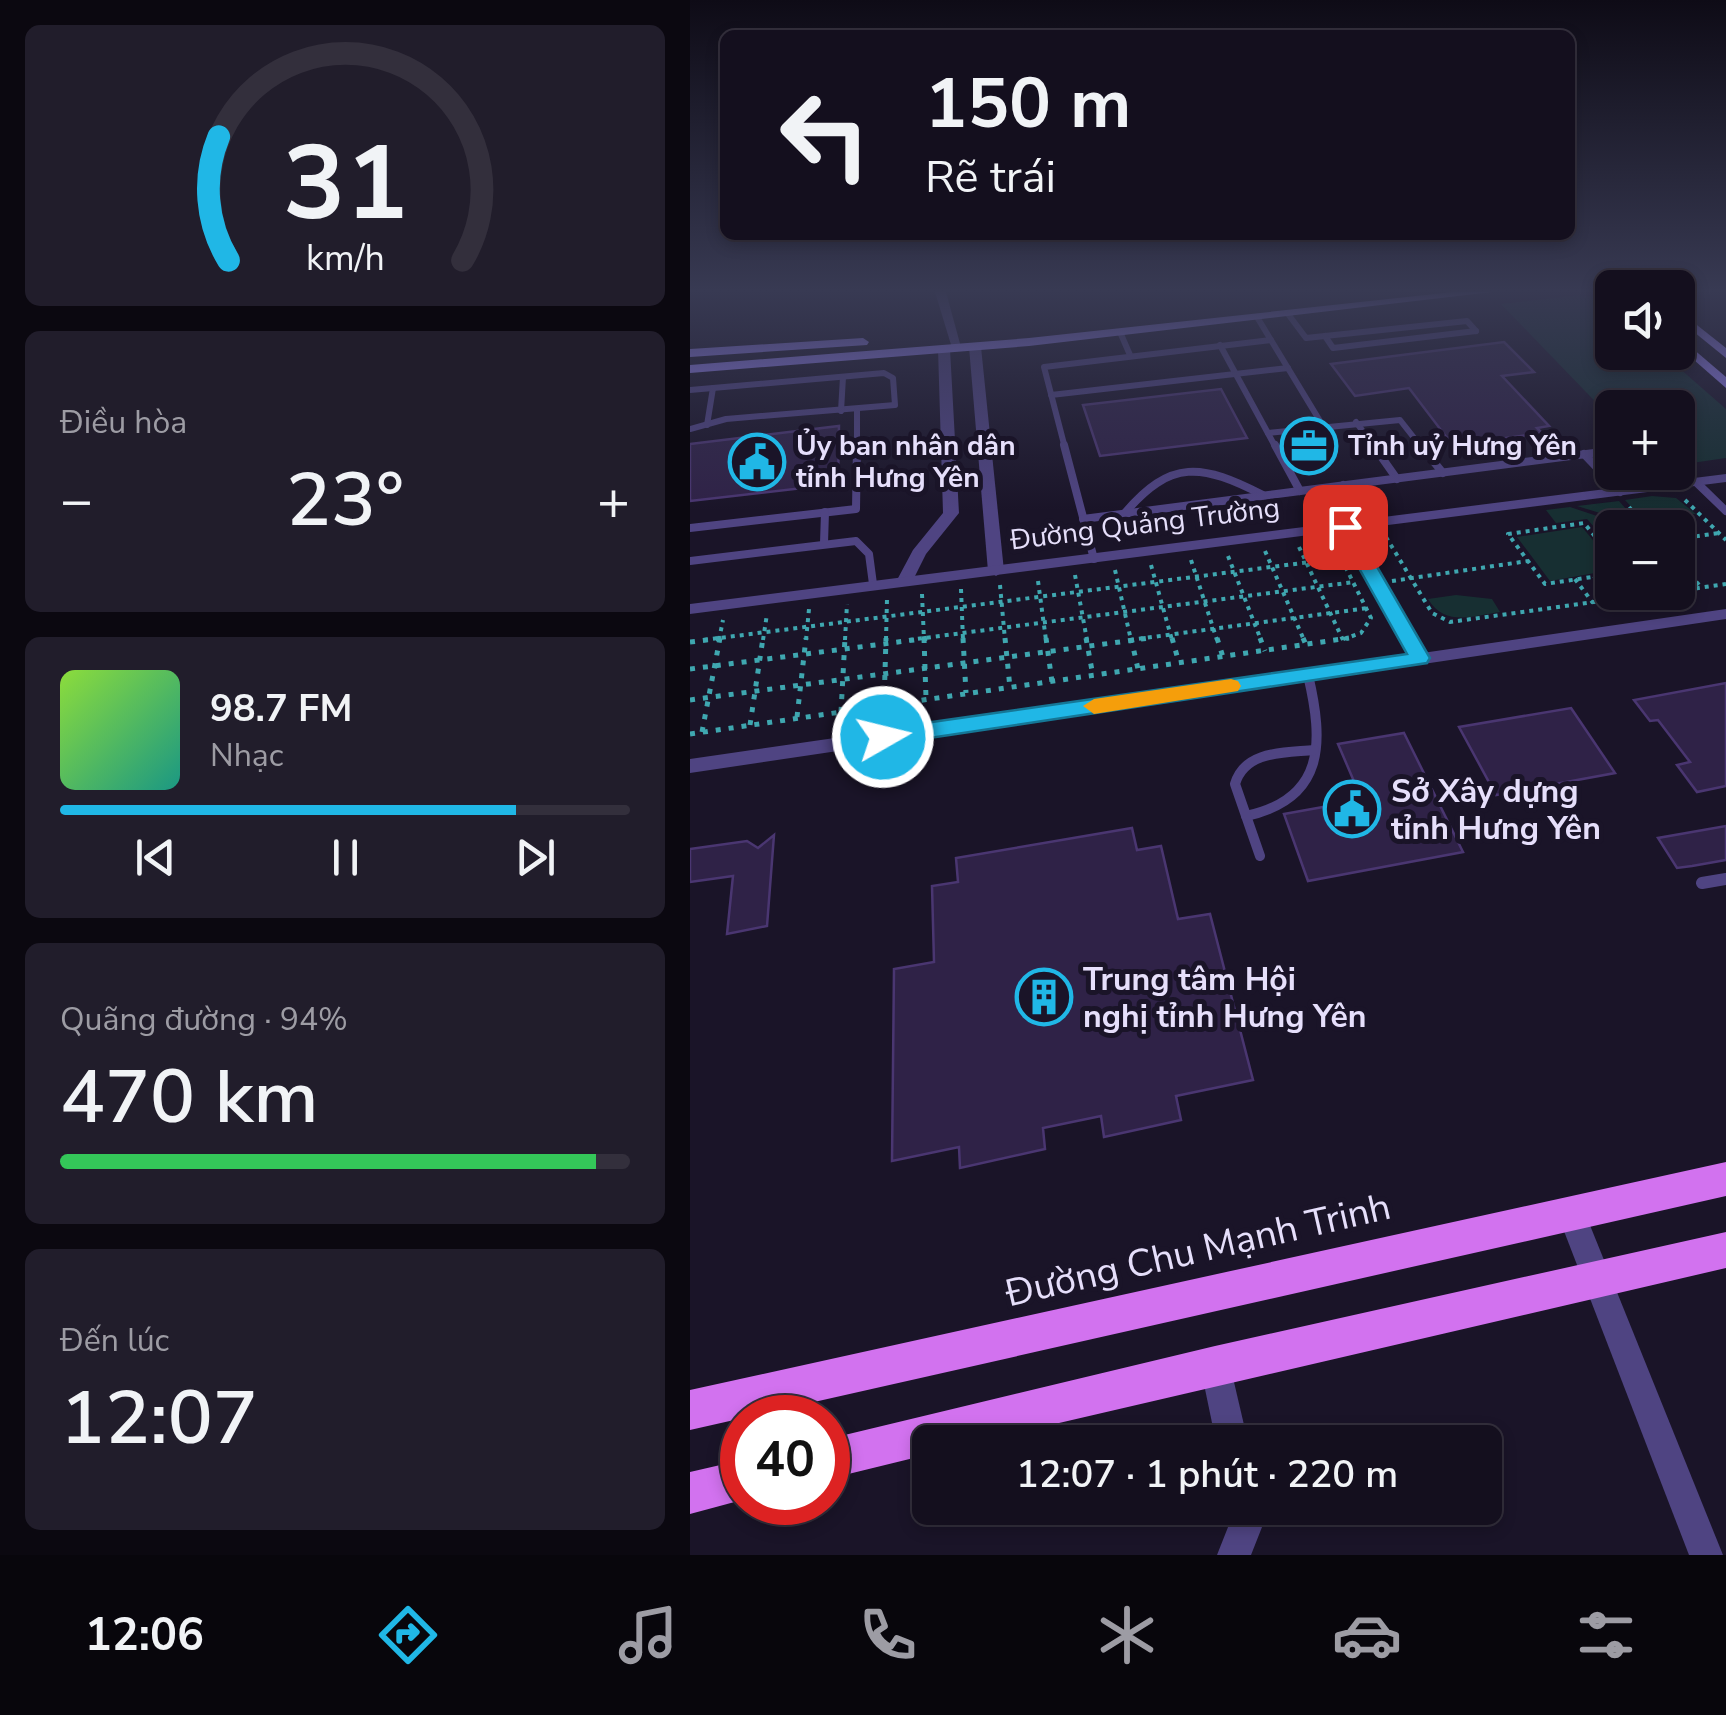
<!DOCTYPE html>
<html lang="vi">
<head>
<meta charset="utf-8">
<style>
	:root { --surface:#140f1e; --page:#211d2b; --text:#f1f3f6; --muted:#9d9ca4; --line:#332f3c; --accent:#20b7e6 }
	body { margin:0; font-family:"Nunito Sans",sans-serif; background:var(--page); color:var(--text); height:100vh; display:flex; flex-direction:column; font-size:38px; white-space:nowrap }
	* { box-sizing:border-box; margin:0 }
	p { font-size:32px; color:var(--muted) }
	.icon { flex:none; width:55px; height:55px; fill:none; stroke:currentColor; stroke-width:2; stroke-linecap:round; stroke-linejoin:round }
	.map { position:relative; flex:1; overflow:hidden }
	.details { display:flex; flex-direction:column; gap:25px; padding:25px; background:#0b0810; width:690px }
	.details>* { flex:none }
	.banner { position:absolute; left:30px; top:30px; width:855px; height:210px; border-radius:15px; box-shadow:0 5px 15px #0003,0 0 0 2px var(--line); background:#140f1e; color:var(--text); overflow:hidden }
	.tools { position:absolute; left:905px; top:270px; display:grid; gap:20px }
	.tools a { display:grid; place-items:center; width:100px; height:100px; border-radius:15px; background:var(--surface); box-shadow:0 5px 15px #0003,0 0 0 2px var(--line); font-size:50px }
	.speed { position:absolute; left:30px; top:1395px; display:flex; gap:20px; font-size:50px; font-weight:700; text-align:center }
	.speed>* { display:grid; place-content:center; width:130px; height:130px; border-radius:50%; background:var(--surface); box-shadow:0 5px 15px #0003,0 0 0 2px var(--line); line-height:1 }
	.speed .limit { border:15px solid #d22; background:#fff; color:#111 }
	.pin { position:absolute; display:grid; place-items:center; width:85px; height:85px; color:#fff; margin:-42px; border-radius:20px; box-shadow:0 5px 15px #0006 }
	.me { position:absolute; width:110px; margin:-55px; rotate:82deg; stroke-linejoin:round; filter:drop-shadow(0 0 8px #0008) }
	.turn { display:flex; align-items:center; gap:35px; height:210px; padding:0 40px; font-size:45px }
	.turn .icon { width:130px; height:130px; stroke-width:2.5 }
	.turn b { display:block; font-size:70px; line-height:85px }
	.big { font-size:75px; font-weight:600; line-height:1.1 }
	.details .card { flex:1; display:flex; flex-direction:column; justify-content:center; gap:15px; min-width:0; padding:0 35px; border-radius:15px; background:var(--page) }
	.details .dial { align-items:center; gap:0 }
	.dial svg { height:260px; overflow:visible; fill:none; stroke:var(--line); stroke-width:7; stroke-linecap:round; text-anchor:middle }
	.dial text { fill:var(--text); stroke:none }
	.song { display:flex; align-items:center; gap:30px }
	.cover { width:120px; height:120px; border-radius:15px; background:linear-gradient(135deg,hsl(90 70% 55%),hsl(170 70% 35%)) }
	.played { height:10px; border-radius:5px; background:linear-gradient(90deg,var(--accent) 80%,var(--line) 80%) }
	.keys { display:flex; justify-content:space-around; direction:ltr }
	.heat { display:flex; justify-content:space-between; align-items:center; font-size:55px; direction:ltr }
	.charge { height:15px; border-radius:8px; background:linear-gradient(90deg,#34c759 94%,var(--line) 0) }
	.trip { position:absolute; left:222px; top:1425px; width:590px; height:100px; border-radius:15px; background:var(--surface); box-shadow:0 5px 15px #0003,0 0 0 2px var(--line); font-weight:600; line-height:100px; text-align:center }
	.tabs { display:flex; height:160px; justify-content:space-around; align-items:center; background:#08060c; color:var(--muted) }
	.tabs .icon { width:70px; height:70px }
	.tabs .active { color:var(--accent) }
	.tabs b { font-size:45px; color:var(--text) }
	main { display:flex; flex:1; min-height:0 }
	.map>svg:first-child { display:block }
	.green { fill:#172f32 }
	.building { fill:#2f2247; stroke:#4a3671; stroke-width:2.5 }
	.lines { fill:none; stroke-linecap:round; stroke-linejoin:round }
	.path-far1 { stroke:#3fa7b0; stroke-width:4; stroke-dasharray:4 5; stroke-linecap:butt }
	.path { stroke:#3fa7b0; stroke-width:5; stroke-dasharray:5 8; stroke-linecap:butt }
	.service-far3 { stroke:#4f4482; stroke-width:6 }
	.service-far2 { stroke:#4f4482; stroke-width:8 }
	.service-far1 { stroke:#4f4482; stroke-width:10 }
	.service { stroke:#4f4482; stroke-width:12 }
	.minor { fill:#4f4482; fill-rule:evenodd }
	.tertiary { fill:#4f4482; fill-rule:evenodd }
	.secondary { fill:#9380f1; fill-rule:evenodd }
	.primary { fill:#d272ef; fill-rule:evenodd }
	.route { fill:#20b7e6; stroke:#157796; stroke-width:2.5 }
	.slow { fill:#f59e0b }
	.labels { text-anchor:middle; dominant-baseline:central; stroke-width:10; stroke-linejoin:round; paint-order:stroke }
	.far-poi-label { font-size:28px; font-weight:bold; fill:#e6dffb; stroke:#1a1428; text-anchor:start }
	.far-street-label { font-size:28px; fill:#e6dffb; stroke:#1a1428 }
	.poi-label { font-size:32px; font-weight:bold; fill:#e6dffb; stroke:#1a1428; text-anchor:start }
	.near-street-label { font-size:38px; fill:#e6dffb; stroke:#1a1428 }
</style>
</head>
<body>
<main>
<section class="details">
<div class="card dial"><svg viewBox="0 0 100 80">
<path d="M14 69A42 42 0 1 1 86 69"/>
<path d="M14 69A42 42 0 0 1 11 31" stroke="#20b7e6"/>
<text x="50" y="56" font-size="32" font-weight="700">31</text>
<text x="50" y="72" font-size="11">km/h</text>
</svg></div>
<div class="card"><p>Điều hòa</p>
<div class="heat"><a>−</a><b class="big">23°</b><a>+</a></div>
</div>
<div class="card">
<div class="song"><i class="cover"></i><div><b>98.7 FM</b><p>Nhạc</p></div></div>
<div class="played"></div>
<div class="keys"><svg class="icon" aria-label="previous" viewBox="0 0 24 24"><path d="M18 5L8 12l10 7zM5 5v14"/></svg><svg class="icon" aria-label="pause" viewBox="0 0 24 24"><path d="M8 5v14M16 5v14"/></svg><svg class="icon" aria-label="next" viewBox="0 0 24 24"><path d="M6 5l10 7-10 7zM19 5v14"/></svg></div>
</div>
<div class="card"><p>Quãng đường · 94%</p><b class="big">470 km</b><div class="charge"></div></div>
<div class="card"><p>Đến lúc</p><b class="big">12:07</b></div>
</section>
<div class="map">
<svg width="1036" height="1555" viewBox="0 0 1036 1555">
	<rect width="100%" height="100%" fill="#1a1428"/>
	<g class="green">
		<polygon points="890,295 911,298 922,309 922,352 972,353 1036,409 1036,458 988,465 988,408 922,408 922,419 811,304"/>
		<polygon points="962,496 986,498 1006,514 994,514 999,525 962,527 952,517 971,517 949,515 935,500"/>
		<polygon points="929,501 942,516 932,519 928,527 920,528 922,537 914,538 897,519 866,523 856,510 880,507 922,521 923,517 887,506"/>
		<polygon points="892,527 922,563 922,570 860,581 827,537"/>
		<path d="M766,595L802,599L810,612C783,616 755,627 738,599Z"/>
	</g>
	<g class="building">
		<polygon points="814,342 844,372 812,376 859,426 847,428 852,433 773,444 767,437 757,438 719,388 665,396 641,364"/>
		<polygon points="531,389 557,438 410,456 393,405"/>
		<polygon points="149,426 148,484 0,501 0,444"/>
		<polygon points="1036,683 1036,786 1007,792 987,765 1000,762 968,720 960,721 944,700"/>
		<polygon points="881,708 925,773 806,795 769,727"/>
		<polygon points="714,733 773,852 618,881 594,814 672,800 648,744"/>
		<polygon points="1036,826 1036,860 1002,866 987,868 968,838"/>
		<polygon points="442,828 447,850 471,846 488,919 520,914 563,1080 486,1096 491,1120 414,1137 411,1116 353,1128 355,1149 270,1168 269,1147 202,1161 204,969 244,962 242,886 268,882 266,858"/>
		<polygon points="84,835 77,926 37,934 43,876 0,882 0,849 57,841 68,848"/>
	</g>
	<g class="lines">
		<g class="path-far1">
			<polyline points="995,500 1036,540"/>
			<polyline points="939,507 957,528"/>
			<polyline points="696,537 742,613 760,622 976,592"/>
			<polyline points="988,539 1029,533"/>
			<polyline points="609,547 653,640"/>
			<polyline points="638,547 651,558 681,618 671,633 651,640"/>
			<polyline points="575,551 614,640"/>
			<polyline points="538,556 571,640"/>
			<polyline points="922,557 894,523 818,534 855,584 922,574"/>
			<polyline points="501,560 527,640"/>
			<polyline points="988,562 1011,587"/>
			<polyline points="461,565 482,640"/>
			<polyline points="425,570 441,640"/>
			<polyline points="385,575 397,640"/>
			<polyline points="904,576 924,600"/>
			<polyline points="885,579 903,603"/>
			<polyline points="348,581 356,640"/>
			<polyline points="702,581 838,561"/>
			<polyline points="310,585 315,640"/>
			<polyline points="271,589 273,640"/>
			<polyline points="988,591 1036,584"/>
			<polyline points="232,594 234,640"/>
			<polyline points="14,640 651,558"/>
			<polyline points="29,640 33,620"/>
			<polyline points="73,640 77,614"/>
			<polyline points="116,640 119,609"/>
			<polyline points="155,640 157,604"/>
			<polyline points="196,640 197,599"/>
			<polyline points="219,640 664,582"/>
			<polyline points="440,640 678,608"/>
		</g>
		<g class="path">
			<polyline points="234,638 236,698"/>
			<polyline points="273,638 276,693"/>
			<polyline points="315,638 320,688"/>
			<polyline points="356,638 362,682"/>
			<polyline points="396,638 403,676"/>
			<polyline points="441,638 448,669"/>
			<polyline points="482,638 489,663"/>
			<polyline points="527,638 533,657"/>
			<polyline points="570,638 575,651"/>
			<polyline points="613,638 616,645"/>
			<polyline points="0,642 33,638"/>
			<polyline points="0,669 239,638"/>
			<polyline points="0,700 459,638"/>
			<polyline points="194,706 196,638"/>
			<polyline points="151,712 155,638"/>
			<polyline points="107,717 116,638"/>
			<polyline points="60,725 73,638"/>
			<polyline points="12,732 30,638"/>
			<polyline points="0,734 659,638"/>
		</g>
		<g class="service-far3">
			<polyline points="598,314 616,338 777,321 786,331"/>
			<polyline points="567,317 633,426"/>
			<polyline points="430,332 440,355"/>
			<polyline points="635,336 643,348 786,331"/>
			<polyline points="530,345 586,448"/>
			<polyline points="0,390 194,373 203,378 205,405 36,419 0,429"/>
			<polyline points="361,395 598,368"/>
			<polyline points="151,411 153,377"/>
			<polyline points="666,422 685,448"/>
			<polyline points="17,425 23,388"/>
			<polyline points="578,433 710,420 732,448"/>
			<polyline points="167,448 167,410"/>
			<polyline points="375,448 354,367 581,340"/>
		</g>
		<g class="service-far2">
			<polyline points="374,445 404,559"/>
			<polyline points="585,445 610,491"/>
			<polyline points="683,445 707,479"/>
			<polyline points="730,445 753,473"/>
			<polyline points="894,454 930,492"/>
			<polyline points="1006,482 1036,511"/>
			<polyline points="653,485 678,524"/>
			<path d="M434,514C481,458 512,464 573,495"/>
			<polyline points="393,519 912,452"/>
			<polyline points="655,527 719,640"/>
			<polyline points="0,528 166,509 167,445"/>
			<polyline points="134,543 135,512"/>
			<polyline points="0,561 166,541 179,554 183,584"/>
		</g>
		<g class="service-far1">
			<polyline points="718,638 729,658"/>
			<path d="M556,816C635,799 634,743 618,675"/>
			<path d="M570,856L545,784C555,750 595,753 624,750"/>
			<polyline points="1026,881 1036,879"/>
		</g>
		<polyline class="service" points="1012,883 1036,879"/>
		<g class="minor">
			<polygon points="245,292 256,292 272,351 262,348"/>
			<polygon points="285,343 291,347 314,571 306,576 298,571 279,347"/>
			<polygon points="254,345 260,349 269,513 236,554 221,584 215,585 207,580 223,550 253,513 248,349"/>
			<polygon points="881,1199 891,1203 1033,1555 999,1555 867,1213 871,1203"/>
			<polygon points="525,1350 536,1354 540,1365 558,1442 526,1442 510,1365 514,1354"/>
			<polygon points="540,1508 573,1508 576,1517 561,1555 527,1555 542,1517"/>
		</g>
		<g class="tertiary">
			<polygon points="1036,474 1036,482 0,614 0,604"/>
			<polygon points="1036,609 1036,619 0,773 0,759"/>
		</g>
		<g class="secondary">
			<polygon points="763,292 802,292 339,346 0,373 0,365 339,338"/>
			<polygon points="988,310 1036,348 1036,358 988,319"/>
			<polygon points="988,336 1036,377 1036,388 988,346"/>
			<polygon points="173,338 179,342 177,345 0,357 0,349"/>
		</g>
		<g class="primary">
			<polygon points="1036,1162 1036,1196 0,1430 0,1390"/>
			<polygon points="1036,1232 1036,1268 287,1442 240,1442 240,1454 138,1479 138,1439 525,1346"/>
			<polygon points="52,1460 52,1500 0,1514 0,1472"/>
		</g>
	</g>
	<linearGradient id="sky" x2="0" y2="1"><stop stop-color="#0e0b16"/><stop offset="0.57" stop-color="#383a53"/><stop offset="1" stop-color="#383a53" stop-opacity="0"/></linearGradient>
	<rect width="1036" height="510" fill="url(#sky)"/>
	<polygon class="route" points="655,521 664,527 740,658 737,663 193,745 182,737 193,729 717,654 646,527"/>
	<polygon class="slow" points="541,679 548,681 551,686 548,691 404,714 393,706 404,699"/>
	<defs>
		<g id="office-ring" transform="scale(2.875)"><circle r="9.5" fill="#1a1428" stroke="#20b7e6" stroke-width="1.5"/><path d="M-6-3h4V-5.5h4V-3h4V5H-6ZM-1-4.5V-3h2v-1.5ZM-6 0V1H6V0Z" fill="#20b7e6"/></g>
		<g id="civic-ring" transform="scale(2.875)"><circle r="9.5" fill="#1a1428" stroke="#20b7e6" stroke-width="1.5"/><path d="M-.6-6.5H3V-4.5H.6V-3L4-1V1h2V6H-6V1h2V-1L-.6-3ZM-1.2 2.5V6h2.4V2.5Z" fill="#20b7e6"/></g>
		<g id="building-ring" transform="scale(2.875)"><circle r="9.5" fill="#1a1428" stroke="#20b7e6" stroke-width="1.5"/><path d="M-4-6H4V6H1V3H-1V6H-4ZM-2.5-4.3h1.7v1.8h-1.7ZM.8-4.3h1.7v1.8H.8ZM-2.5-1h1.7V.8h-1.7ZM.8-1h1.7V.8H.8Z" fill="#20b7e6"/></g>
	</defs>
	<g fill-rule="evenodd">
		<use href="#office-ring" x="619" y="446"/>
		<use href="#civic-ring" x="67" y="462"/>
		<use href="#civic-ring" x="662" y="809"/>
		<use href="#building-ring" x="354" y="997"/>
	</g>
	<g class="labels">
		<g class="far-poi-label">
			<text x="106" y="446">Ủy ban nhân dân<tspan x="106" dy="32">tỉnh Hưng Yên</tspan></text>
			<text x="658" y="446">Tỉnh uỷ Hưng Yên</text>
		</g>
		<g class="far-street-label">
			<text transform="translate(455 524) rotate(-7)">Đường Quảng Trường</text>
		</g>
		<g class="poi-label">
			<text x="701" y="791">Sở Xây dựng<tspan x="701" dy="37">tỉnh Hưng Yên</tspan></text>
			<text x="393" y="979">Trung tâm Hội<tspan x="393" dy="37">nghị tỉnh Hưng Yên</tspan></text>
		</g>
		<g class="near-street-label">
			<text transform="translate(508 1250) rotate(-13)">Đường Chu Mạnh Trinh</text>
		</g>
	</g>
</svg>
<div class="tools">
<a><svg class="icon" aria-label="sound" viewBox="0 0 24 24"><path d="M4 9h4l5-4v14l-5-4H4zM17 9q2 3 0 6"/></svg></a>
<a>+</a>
<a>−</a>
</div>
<div class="speed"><div class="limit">40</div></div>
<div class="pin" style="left:655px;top:527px;background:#d93025"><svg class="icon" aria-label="arrive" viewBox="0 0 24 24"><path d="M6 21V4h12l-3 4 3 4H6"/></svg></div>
<svg class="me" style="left:193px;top:737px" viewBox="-20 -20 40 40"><circle r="17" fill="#20b7e6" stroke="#fff" stroke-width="3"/><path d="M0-11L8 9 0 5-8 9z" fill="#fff"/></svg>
<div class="trip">12:07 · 1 phút · 220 m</div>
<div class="banner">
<div class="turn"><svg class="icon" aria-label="left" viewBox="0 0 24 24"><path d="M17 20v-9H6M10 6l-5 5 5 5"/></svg><div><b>150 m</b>Rẽ trái</div></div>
</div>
</div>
</main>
<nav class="tabs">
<b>12:06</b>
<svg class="icon active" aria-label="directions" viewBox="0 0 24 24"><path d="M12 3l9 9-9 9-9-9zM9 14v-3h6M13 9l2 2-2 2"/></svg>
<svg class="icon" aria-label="music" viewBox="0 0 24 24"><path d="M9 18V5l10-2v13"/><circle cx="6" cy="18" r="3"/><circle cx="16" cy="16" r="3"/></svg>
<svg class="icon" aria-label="phone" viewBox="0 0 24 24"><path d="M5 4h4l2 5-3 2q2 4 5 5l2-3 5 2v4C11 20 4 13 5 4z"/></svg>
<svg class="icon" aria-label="climate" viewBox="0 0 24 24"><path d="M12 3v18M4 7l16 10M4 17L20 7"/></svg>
<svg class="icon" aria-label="car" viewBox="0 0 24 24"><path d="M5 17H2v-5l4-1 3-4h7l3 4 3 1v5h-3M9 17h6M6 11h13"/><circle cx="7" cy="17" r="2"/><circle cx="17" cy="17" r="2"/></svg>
<svg class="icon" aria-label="filters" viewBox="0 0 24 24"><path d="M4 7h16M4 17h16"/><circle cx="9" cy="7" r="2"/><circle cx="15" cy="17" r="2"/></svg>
</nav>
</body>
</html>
